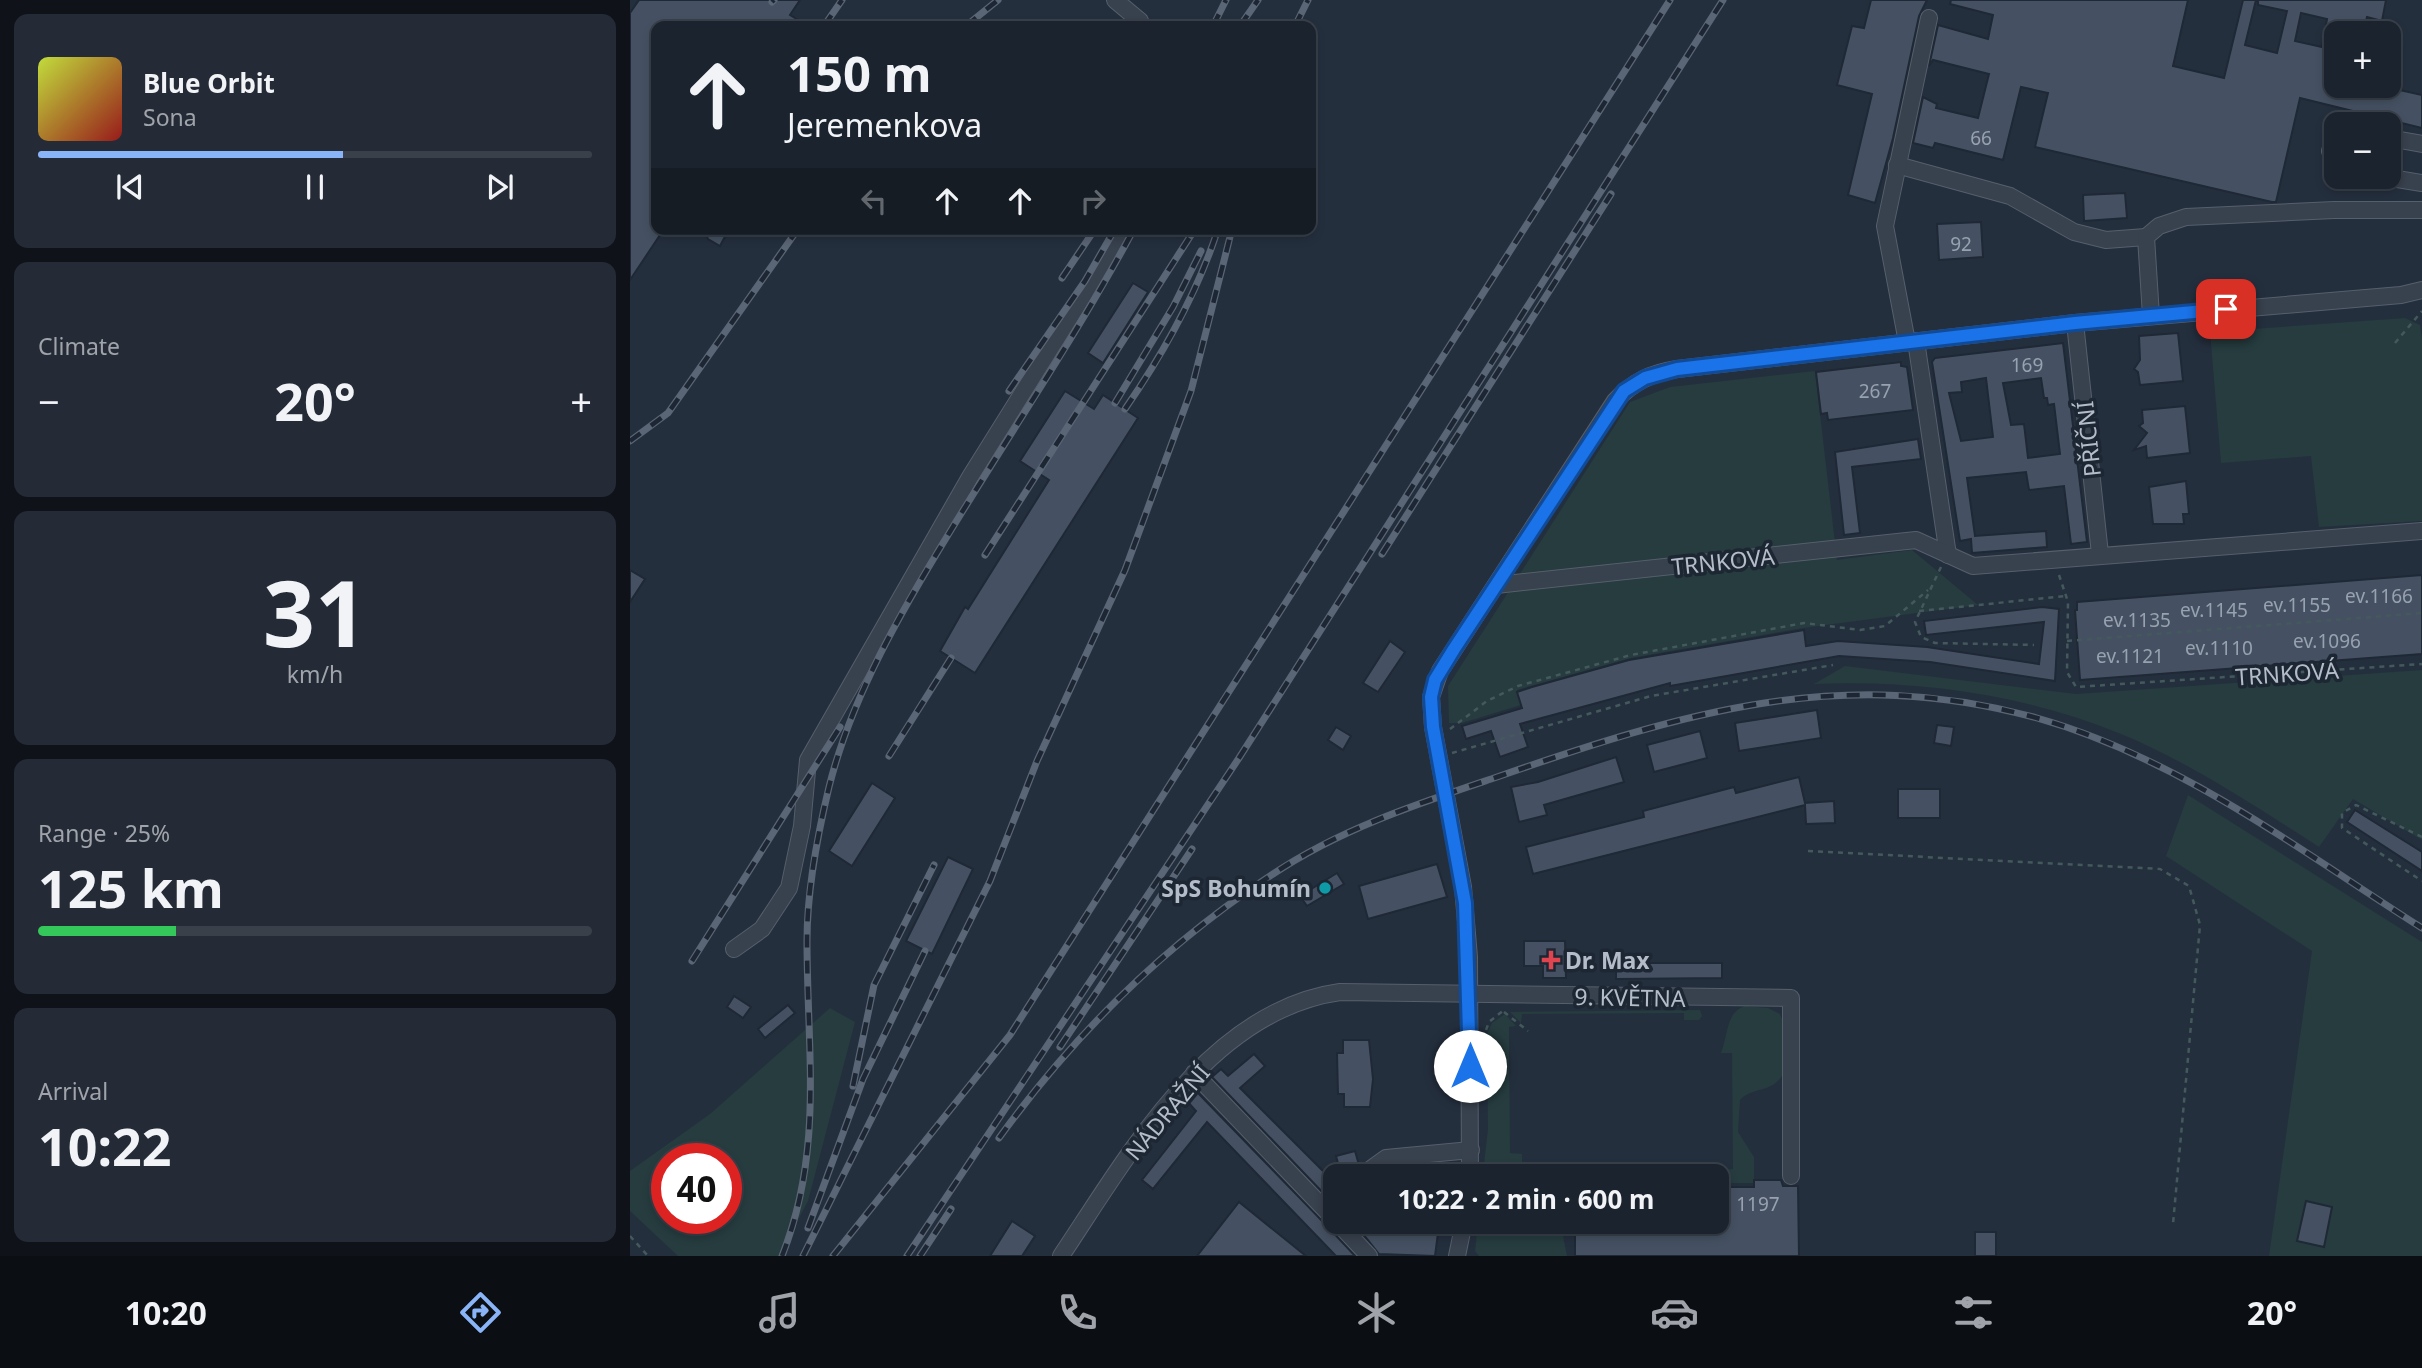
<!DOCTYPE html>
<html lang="en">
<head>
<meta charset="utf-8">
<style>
	:root { --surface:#1b232e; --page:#242b36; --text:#f1f3f6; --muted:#a0a4aa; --line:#39404a; --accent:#8ab4f8 }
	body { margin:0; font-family:"Noto Sans",sans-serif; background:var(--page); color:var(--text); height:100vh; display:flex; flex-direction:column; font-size:26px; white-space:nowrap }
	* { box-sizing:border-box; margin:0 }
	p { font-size:23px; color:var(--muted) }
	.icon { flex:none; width:38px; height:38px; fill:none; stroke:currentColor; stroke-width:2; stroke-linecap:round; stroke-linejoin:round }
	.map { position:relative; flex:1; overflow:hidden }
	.drawer { display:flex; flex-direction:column; gap:14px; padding:14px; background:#0f1319; width:630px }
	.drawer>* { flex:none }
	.guide { position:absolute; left:21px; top:21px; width:665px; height:214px; border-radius:14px; box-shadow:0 4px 10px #0003,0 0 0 2px var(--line); background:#1b232e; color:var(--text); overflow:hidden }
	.fabs { position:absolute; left:1694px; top:21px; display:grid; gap:14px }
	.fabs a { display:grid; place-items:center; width:77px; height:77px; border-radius:14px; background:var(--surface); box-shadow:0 4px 10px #0003,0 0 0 2px var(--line); font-size:35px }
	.speed { position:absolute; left:21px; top:1143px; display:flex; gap:14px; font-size:35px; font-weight:700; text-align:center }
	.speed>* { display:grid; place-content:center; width:91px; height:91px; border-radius:50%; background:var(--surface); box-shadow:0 4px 10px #0003,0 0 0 2px var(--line); line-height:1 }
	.speed .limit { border:10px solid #d22; background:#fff; color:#111 }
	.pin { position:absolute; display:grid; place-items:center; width:60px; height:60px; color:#fff; margin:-30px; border-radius:14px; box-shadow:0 4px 10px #0006 }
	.me { position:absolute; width:77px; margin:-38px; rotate:0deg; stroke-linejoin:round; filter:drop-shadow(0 0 5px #0008) }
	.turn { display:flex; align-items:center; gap:24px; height:147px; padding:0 21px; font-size:32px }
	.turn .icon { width:91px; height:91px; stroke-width:2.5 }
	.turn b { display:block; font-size:49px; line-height:60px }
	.lanes { display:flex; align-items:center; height:66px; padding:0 21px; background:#0003; justify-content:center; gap:35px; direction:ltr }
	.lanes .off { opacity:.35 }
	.big { font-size:52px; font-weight:700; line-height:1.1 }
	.drawer .card { flex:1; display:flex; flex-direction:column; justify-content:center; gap:10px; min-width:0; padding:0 24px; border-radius:14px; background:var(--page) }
	.drawer .dial { align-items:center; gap:0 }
	.dial b { font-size:91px; line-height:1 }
	.song { display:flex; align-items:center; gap:21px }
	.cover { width:84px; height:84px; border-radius:10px; background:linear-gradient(135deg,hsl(70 70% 55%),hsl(0 70% 35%)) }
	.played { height:7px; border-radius:4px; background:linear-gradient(90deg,var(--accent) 55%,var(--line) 55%) }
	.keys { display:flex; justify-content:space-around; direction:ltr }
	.heat { display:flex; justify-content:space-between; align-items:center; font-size:38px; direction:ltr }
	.charge { height:10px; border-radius:5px; background:linear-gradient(90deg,#34c759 25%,var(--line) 0) }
	.trip { position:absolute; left:693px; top:1164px; width:406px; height:70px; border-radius:14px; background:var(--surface); box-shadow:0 4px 10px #0003,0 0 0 2px var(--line); font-weight:700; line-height:70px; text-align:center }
	.tab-bar { display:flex; height:112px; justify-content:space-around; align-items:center; background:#0b0e12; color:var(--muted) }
	.tab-bar .icon { width:49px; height:49px }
	.tab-bar .on { color:var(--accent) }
	.tab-bar b { font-size:32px; color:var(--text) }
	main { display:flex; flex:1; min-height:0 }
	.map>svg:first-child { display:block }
	.green { fill:#263c3f; fill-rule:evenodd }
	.building { fill:#455162; stroke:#1f2835; stroke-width:2; fill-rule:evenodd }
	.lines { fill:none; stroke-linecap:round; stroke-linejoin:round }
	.minor-casing { stroke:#565f6c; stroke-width:18 }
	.path { stroke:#44595c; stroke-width:2.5; stroke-dasharray:5 5; stroke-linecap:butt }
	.minor { stroke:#38414e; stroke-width:16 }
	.rail-casing { stroke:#5a6575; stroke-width:7 }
	.rail { stroke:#1d2633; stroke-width:4.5; stroke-dasharray:13; stroke-linecap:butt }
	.route-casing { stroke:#114b97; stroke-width:18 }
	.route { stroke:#1a73e8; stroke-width:12 }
	.culture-dot { fill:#0f9aa8; stroke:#1d2633; stroke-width:2.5 }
	.health-dot { fill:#e0444e; stroke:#1d2633; stroke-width:2.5 }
	.labels { text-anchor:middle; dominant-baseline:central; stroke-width:7; stroke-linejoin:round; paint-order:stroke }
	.number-label { font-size:19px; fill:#98a1af }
	.street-label { font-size:23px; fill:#b4bcc9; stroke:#1d2633 }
	.poi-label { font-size:23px; font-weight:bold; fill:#b4bcc9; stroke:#1d2633; text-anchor:end }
</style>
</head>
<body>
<main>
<section class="drawer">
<div class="card">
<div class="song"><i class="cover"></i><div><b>Blue Orbit</b><p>Sona</p></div></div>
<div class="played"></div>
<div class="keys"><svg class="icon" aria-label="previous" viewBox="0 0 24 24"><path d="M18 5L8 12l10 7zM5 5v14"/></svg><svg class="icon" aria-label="pause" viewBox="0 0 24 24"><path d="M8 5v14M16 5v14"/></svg><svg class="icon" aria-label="next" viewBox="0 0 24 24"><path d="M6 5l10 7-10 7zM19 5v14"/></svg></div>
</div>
<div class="card"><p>Climate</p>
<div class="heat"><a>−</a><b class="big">20°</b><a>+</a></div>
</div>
<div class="card dial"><b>31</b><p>km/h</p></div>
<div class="card"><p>Range · 25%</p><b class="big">125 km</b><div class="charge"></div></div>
<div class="card"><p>Arrival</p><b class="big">10:22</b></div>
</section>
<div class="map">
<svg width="1792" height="1256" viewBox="0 0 1792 1256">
	<rect width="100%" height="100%" fill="#242f3e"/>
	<g class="green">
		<polygon points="1775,318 1790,325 1792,339 1792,521 1689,527 1681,456 1591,463 1580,332"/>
		<polygon points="1185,371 1207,560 1282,550 1348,605 1173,628 1001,658 887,690 891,705 832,723 819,723 818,686 1000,402 1040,387"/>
		<path d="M1215,666L1446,694L1792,670V840L1723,799L1689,847C1625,806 1561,763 1491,734C1393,694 1289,680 1184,684Z"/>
		<polygon points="1558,795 1792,942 1792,1256 1639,1256 1682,951 1536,856"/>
		<path d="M1115,1006L1138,1008L1150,1014L1154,1024L1153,1074C1142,1094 1123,1086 1110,1100L1108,1132L1124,1157V1183H1092V1170L1103,1169L1102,1053H1091C1098,1035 1096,1012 1115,1006Z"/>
		<path d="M200,1008L225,1022L178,1201L149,1256H48L0,1211V1171L80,1114ZM96,1158V1218H37V1158Z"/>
		<polygon points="1070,1010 1072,1016 1069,1020 1054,1020 1054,1013 892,1014 891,1023 880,1012"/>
		<polygon points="875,1014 886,1026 879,1027 880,1153 892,1154 892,1164 854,1164 858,1129 857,1034 862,1023"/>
		<polygon points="887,1222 900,1225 900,1236 933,1236 937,1256 849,1256 845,1251 847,1233"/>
	</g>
	<g class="building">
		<polygon points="9,0 170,0 160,15 178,26 26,26 26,229 34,229 0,280 0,13"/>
		<polygon points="1241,0 1297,0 1289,16 1263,138 1245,203 1218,195 1242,94 1207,85 1222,26 1234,28"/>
		<path d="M1321,0H1558L1543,66L1594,78L1613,0H1626L1615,45L1647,53L1657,11L1628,5V0H1756L1752,21L1737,17L1733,33H1706V86H1752L1792,95V128L1670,98L1646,202H1642L1405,147L1418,93L1391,87L1373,160L1305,143L1303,148L1283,143L1293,97L1307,104L1306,108L1348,118L1359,74L1303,60L1299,66L1308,25L1358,39L1363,15L1320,4ZM1671,13L1697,19L1692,47L1665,41Z"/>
		<polygon points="1495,193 1497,218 1454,221 1453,195"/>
		<polygon points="1351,222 1353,257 1309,260 1307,224"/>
		<polygon points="74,229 99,229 90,246 78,239"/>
		<polygon points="503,283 518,292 473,363 458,353"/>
		<polygon points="1548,333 1553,381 1510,385 1508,372 1504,369 1510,360 1509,336"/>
		<path d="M1433,343L1457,542L1441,544L1434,486L1399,490L1396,472L1337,478L1345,536L1416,531L1417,547L1342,553L1341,539L1330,541L1302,362L1305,358ZM1356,378L1363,437L1331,441L1319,393L1332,392L1331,382ZM1411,378L1414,398H1417L1418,405L1424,404L1430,454L1398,458L1394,424L1381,425L1373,383Z"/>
		<polygon points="1271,362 1271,366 1277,367 1283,410 1198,420 1197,413 1191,414 1186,372"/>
		<polygon points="435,391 464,409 473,395 508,418 345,673 310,651 335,607 338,609 419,480 390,461"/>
		<polygon points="1555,406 1560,453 1517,458 1516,446 1504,450 1517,433 1509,426 1513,423 1512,410"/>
		<polygon points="1288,439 1291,459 1222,467 1230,533 1214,535 1205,452"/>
		<polygon points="1556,481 1559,514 1553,514 1554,524 1523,524 1519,487"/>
		<polygon points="0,570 15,579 0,602"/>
		<polygon points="1792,575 1792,654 1450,680 1445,610 1447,610 1447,602"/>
		<polygon points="1412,607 1429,609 1425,681 1300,662 1209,656 1040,686 1040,683 890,724 898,747 870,757 861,731 836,739 832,726 892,708 887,692 902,687 999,660 1174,630 1176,646 1208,641 1297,647 1409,664 1414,622 1296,635 1294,621"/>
		<polygon points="760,641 775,652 748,692 733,683"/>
		<polygon points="1187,710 1191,738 1109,751 1105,723"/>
		<polygon points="1307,725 1324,727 1321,746 1304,743"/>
		<polygon points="706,727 721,736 713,750 698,740"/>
		<polygon points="1070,731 1077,758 1024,772 1017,745"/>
		<polygon points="986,757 994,782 914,805 917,815 889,822 881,787 908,782"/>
		<polygon points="1169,777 1175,803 1204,801 1205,823 1176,824 1175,805 903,874 896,847 1014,817 1013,811 1104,787 1106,793"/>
		<polygon points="242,783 265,798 222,866 199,851"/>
		<rect x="1268" y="789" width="42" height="29"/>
		<polygon points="1725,810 1792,852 1792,871 1717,822"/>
		<polygon points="318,857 343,869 302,954 276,941"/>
		<polygon points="807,864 817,897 738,919 729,886"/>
		<polygon points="707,873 714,884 677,906 670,896"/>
		<polygon points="894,941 935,941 936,978 913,978 913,966 894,966"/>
		<polygon points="986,963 1092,963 1092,978 986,979"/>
		<polygon points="104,996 121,1007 113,1018 97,1007"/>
		<polygon points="158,1005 165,1013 135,1038 128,1029"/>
		<polygon points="713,1040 739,1040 743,1079 740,1107 714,1107 714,1094 708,1094 707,1053 713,1053"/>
		<polygon points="624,1054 635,1066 610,1088 705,1183 705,1191 698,1198 582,1077 591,1069 598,1076"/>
		<polygon points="567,1092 699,1228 725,1256 706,1256 577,1122 523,1189 512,1180 566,1111 557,1101"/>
		<polygon points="725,1151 729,1165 711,1174 706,1156"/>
		<polygon points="1124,1180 1151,1180 1153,1186 1168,1186 1169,1256 945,1256 945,1222 1087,1222 1087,1187 1124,1187"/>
		<polygon points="1676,1201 1702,1207 1694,1247 1667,1241"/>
		<polygon points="609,1202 676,1256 567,1256"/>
		<polygon points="382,1221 405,1236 392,1256 360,1256"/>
		<polygon points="735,1222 746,1222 748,1230 749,1226 808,1233 805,1256 749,1254 734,1235"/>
		<rect x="1345" y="1232" width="21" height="24"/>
	</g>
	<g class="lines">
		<g class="minor-casing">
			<g id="minor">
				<polyline points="485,0 510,21 512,26"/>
				<polyline points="1706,134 1700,151 1706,161"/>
				<polyline points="1759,138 1792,144"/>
				<polyline points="1267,165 1380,196 1444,232 1476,240 1516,237"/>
				<polyline points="1755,177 1792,183"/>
				<polyline points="1521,316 1516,237 1529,226 1556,217 1704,210 1792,210"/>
				<polyline points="1445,323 1470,554"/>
				<polyline points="1286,341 1318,555"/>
				<polyline points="1277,342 1255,226 1299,18"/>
				<polyline points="866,585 1286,540 1343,566 1792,531"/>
				<polyline points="104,949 132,929 159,888 172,826 178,760 340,477 495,229"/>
				<polyline points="564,1073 705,1220"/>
				<polyline points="731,1176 756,1158 841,1150"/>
				<path d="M840,1176L839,957L833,887L803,727L801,697L810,671L985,401C1003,382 1021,373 1047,369L1445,323L1771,295L1792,290"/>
				<polyline points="707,1222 739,1256"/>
				<path d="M431,1256C498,1156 579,1010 710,992L1161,998V1176"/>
				<polyline points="827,1256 834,1222"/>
			</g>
		</g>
		<g class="path">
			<polyline points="1765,343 1792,311"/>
			<polyline points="1311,567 1285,622 1291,637 1305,643 1404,645"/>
			<polyline points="1429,575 1438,602 1437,672 1446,687 1792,664"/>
			<polyline points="1289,611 1436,596"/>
			<polyline points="1437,641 1792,613"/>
			<polyline points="820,729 857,701 888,686 1001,655 1174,623 1230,630 1255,626 1298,590"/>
			<polyline points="822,753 1021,696 1203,665"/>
			<polyline points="1792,837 1726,805 1712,813 1712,828 1792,881"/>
			<polyline points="1178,851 1530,869 1559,886 1570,925 1543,1224"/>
			<polyline points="874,1012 898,1031"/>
			<polyline points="856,1030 859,1022 874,1010"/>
			<polyline points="854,1167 900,1167"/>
			<polyline points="847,1231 881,1222"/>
			<polyline points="0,1236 18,1256"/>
		</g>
		<use href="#minor" class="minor"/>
		<g class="rail-casing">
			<g id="rail">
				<polyline points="142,2 144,0"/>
				<polyline points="194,26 212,0"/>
				<polyline points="336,26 368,0"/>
				<polyline points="583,26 596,0"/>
				<polyline points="610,26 628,0"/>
				<polyline points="665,26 678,0"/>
				<polyline points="432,278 465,229"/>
				<polyline points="379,391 455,281 485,229"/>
				<polyline points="485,403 543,307 571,251"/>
				<path d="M495,409C533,354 567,294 588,229"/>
				<polyline points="0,441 38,413 168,229"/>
				<polyline points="752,554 981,194"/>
				<polyline points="355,555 565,229"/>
				<polyline points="259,756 321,658"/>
				<polyline points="62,961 210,727"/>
				<polyline points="430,1047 562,849"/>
				<polyline points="223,1086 244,985 304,865"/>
				<path d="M369,1138C445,1033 536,944 643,874C712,828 790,803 867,777C1052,713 1211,664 1407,718C1549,758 1669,850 1792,928"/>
				<polyline points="178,1228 233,1079 295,951"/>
				<path d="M152,1256C194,1150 177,1052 177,941C177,890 187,837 199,787C222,695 272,610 321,530C382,430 448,333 504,229"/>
				<polyline points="173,1256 360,881 407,761 495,570 561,391 602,229"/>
				<polyline points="203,1256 380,1035 1040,0"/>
				<polyline points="277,1256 609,758 1093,0"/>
				<polyline points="290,1256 321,1209"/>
			</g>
		</g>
		<use href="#rail" class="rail"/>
	</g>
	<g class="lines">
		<g class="route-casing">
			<polyline id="route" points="840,1066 835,903 803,727 801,697 805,680 824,649 994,391 1015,378 1047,369 1445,323 1596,309"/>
		</g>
		<use href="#route" class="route"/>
	</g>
	<circle class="culture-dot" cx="695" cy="888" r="7"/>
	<path class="health-dot" d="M917.5 949.5h7v7h7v7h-7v7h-7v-7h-7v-7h7z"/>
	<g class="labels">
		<g class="number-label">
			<text x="1351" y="138">66</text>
			<text x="1331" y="244">92</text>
			<text x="1397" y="365">169</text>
			<text x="1245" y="391">267</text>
			<text x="1749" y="596">ev.1166</text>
			<text x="1667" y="605">ev.1155</text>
			<text x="1584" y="610">ev.1145</text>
			<text x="1507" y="620">ev.1135</text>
			<text x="1697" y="641">ev.1096</text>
			<text x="1589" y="648">ev.1110</text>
			<text x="1500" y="656">ev.1121</text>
			<text x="1128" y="1204">1197</text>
		</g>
		<g class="street-label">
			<text transform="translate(1458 439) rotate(-96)">PŘÍČNÍ</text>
			<text transform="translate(1093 561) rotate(-6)">TRNKOVÁ</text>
			<text transform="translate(1657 673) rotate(-4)">TRNKOVÁ</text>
			<text transform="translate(1000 997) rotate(1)">9. KVĚTNA</text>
			<text transform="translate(537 1112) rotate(-50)">NÁDRAŽNÍ</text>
		</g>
		<g class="poi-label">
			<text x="681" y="888">SpS Bohumín</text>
			<text x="935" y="960" text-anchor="start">Dr. Max</text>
		</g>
	</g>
</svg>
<div class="fabs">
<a>+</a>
<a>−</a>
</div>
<div class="speed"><div class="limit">40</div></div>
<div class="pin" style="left:1596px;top:309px;background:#d93025"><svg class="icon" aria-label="arrive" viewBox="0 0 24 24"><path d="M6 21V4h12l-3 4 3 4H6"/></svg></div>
<svg class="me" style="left:840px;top:1066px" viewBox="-20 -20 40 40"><circle r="19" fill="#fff"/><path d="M0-13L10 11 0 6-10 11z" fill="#1a73e8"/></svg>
<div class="trip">10:22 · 2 min · 600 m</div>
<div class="guide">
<div class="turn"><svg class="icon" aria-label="ahead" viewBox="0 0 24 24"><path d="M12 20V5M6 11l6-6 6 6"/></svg><div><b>150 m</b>Jeremenkova</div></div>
<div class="lanes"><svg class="icon off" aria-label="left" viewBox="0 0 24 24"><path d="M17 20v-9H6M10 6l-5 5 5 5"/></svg><svg class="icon" aria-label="ahead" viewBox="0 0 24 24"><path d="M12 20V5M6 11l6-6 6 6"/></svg><svg class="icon" aria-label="ahead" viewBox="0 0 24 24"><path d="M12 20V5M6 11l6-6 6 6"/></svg><svg class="icon off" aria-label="right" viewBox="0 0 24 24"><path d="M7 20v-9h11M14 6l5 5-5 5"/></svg></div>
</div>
</div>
</main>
<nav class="tab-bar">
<b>10:20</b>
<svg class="icon on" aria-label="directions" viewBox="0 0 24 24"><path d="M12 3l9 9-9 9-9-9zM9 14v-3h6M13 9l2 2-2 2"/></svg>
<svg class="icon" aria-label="music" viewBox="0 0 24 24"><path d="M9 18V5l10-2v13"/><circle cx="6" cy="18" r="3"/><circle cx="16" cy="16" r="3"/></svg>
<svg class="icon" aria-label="phone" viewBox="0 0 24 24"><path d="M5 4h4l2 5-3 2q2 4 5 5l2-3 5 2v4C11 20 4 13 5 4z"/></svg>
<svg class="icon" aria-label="climate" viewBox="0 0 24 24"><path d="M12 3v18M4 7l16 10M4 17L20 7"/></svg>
<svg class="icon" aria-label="car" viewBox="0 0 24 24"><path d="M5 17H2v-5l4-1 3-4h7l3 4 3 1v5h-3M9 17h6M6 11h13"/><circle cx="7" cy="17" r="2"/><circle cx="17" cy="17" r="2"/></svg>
<svg class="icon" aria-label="filters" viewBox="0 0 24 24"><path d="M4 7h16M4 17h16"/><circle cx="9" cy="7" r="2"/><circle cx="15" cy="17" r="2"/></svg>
<b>20°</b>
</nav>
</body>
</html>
